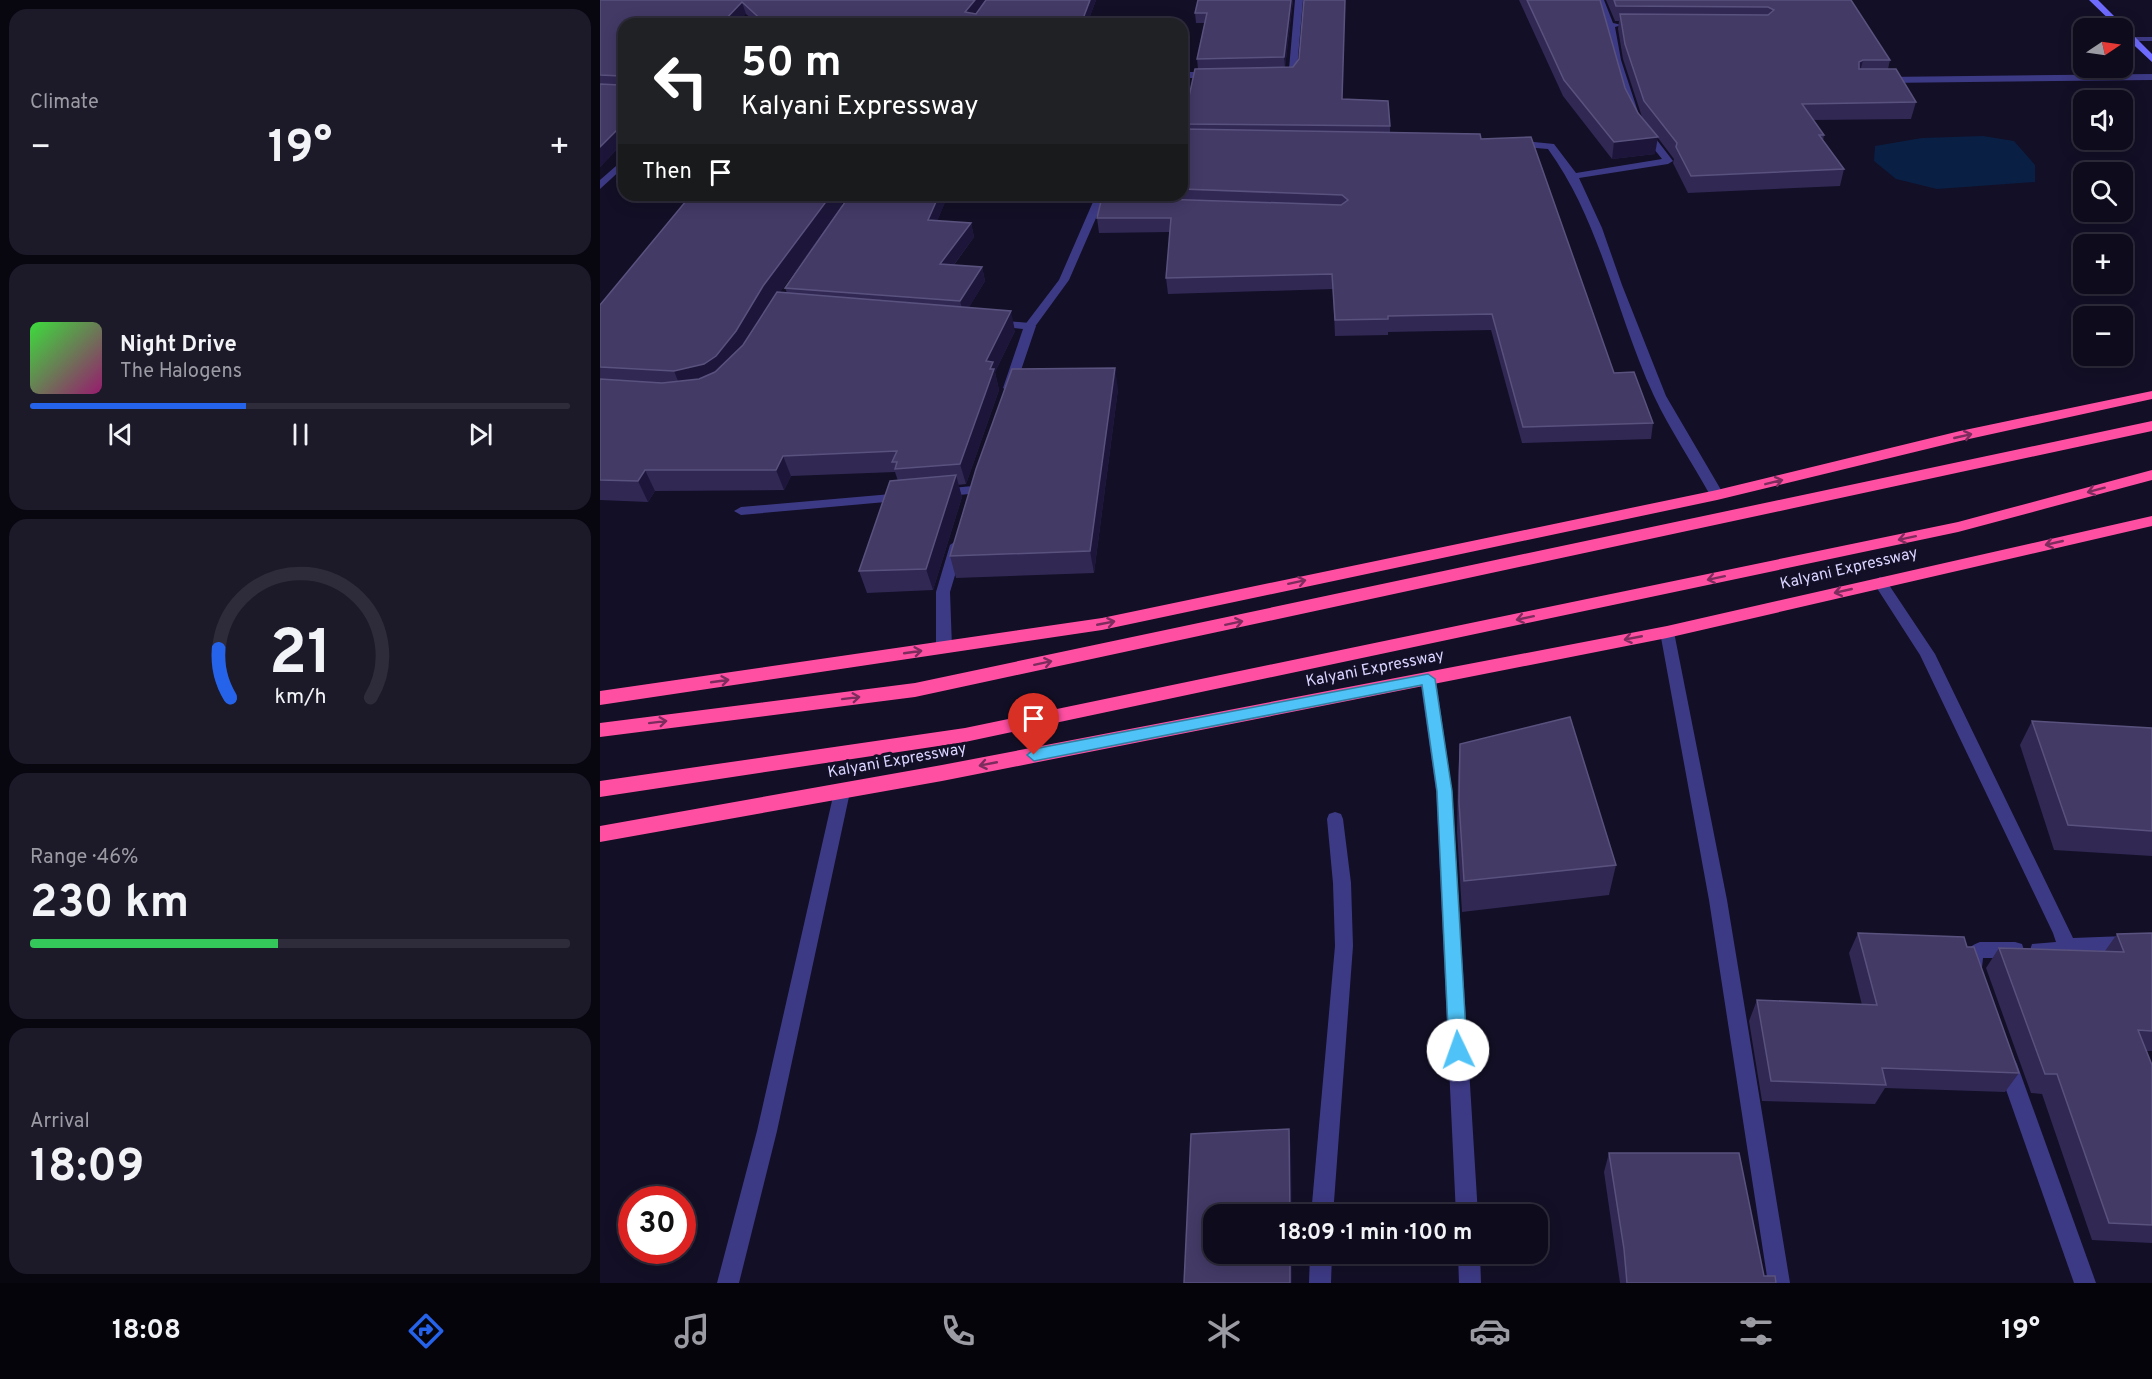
<!DOCTYPE html>
<html lang="en">
<head>
<meta charset="utf-8">
<style>
	:root { --surface:#0e0b1c; --page:#1c1929; --text:#f1f3f6; --muted:#9b9ba3; --line:#2e2b3b; --accent:#2563eb }
	body { margin:0; font-family:Overpass,sans-serif; background:var(--page); color:var(--text); height:100vh; display:flex; flex-direction:column; font-size:22px; white-space:nowrap }
	* { box-sizing:border-box; margin:0 }
	p { font-size:20px; color:var(--muted) }
	.icon { flex:none; width:33px; height:33px; fill:none; stroke:currentColor; stroke-width:2; stroke-linecap:round; stroke-linejoin:round }
	.map { position:relative; flex:1; overflow:hidden }
	.panel { display:flex; flex-direction:column; gap:9px; padding:9px; background:#08060f; width:600px }
	.panel>* { flex:none }
	.guide { position:absolute; left:18px; top:18px; width:570px; height:183px; border-radius:18px; box-shadow:0 3px 15px #0003,0 0 0 2px var(--line); background:#202124; color:#fff; overflow:hidden }
	.needle { width:39px; rotate:77deg }
	.tools { position:absolute; left:1473px; top:18px; display:grid; gap:12px }
	.tools a { display:grid; place-items:center; width:60px; height:60px; border-radius:12px; background:var(--surface); box-shadow:0 3px 15px #0003,0 0 0 2px var(--line); font-size:30px }
	.speed { position:absolute; left:18px; top:1186px; display:flex; gap:12px; font-size:30px; font-weight:700; text-align:center }
	.speed>* { display:grid; place-content:center; width:78px; height:78px; border-radius:50%; background:var(--surface); box-shadow:0 3px 15px #0003,0 0 0 2px var(--line); line-height:1 }
	.speed .limit { border:9px solid #d22; background:#fff; color:#111 }
	.pin { position:absolute; display:grid; place-items:center; width:51px; height:51px; color:#fff; margin:-62px -26px; border-radius:50% 50% 50% 0; rotate:-45deg; box-shadow:0 0 6px #0007 }
	.pin .icon { rotate:45deg }
	.me { position:absolute; width:66px; margin:-33px; rotate:357deg; stroke-linejoin:round; filter:drop-shadow(0 0 4px #0008) }
	.turn { display:flex; align-items:center; gap:21px; height:126px; padding:0 24px; font-size:27px }
	.turn .icon { width:78px; height:78px; stroke-width:2.5 }
	.turn b { display:block; font-size:42px; line-height:51px }
	.then { display:flex; align-items:center; height:57px; padding:0 24px; background:#0003; gap:12px; font-size:22px }
	.big { font-size:45px; font-weight:700; line-height:1.1 }
	.panel .card { flex:1; display:flex; flex-direction:column; justify-content:center; gap:9px; min-width:0; padding:0 21px; border-radius:18px; background:var(--page) }
	.panel .dial { align-items:center; gap:0 }
	.dial svg { height:156px; overflow:visible; fill:none; stroke:var(--line); stroke-width:7; stroke-linecap:round; text-anchor:middle }
	.dial text { fill:var(--text); stroke:none }
	.song { display:flex; align-items:center; gap:18px }
	.cover { width:72px; height:72px; border-radius:9px; background:linear-gradient(135deg,hsl(120 70% 55%),hsl(320 70% 35%)) }
	.played { height:6px; border-radius:3px; background:linear-gradient(90deg,var(--accent) 40%,var(--line) 40%) }
	.keys { display:flex; justify-content:space-around; direction:ltr }
	.heat { display:flex; justify-content:space-between; align-items:center; font-size:33px; direction:ltr }
	.charge { height:9px; border-radius:4px; background:linear-gradient(90deg,#34c759 46%,var(--line) 0) }
	.trip { position:absolute; left:603px; top:1204px; width:345px; height:60px; border-radius:18px; background:var(--surface); box-shadow:0 3px 15px #0003,0 0 0 2px var(--line); font-weight:700; line-height:60px; text-align:center }
	.tab-bar { display:flex; height:96px; justify-content:space-around; align-items:center; background:#06040b; color:var(--muted) }
	.tab-bar .icon { width:42px; height:42px }
	.tab-bar .on { color:var(--accent) }
	.tab-bar b { font-size:27px; color:var(--text) }
	main { display:flex; flex:1; min-height:0 }
	.map>svg:first-child { display:block }
	.water { fill:#0a1f44 }
	.lines { fill:none; stroke-linecap:round; stroke-linejoin:round }
	.lane { fill:#3d3a85; fill-rule:evenodd }
	.street { fill:#3d3a85; fill-rule:evenodd }
	.secondary { fill:#6f6bff; fill-rule:evenodd }
	.highway { fill:#ff4fa3; fill-rule:evenodd }
	.wall { fill:#312854; fill-rule:evenodd }
	.shaded-wall { fill:#1d163a }
	.building { fill:#433a66; stroke:#5a527e; stroke-width:1.5 }
	.oneway { stroke:#7d2c5e }
	.route { fill:#4fc3f7; stroke:#337fa1; stroke-width:1.5 }
	.labels { text-anchor:middle; dominant-baseline:central; stroke-width:6; stroke-linejoin:round; paint-order:stroke }
	.street-label { font-size:16px; fill:#d9d4ff; stroke:#130f26 }
</style>
</head>
<body>
<main>
<section class="panel">
<div class="card"><p>Climate</p>
<div class="heat"><a>−</a><b class="big">19°</b><a>+</a></div>
</div>
<div class="card">
<div class="song"><i class="cover"></i><div><b>Night Drive</b><p>The Halogens</p></div></div>
<div class="played"></div>
<div class="keys"><svg class="icon" aria-label="previous" viewBox="0 0 24 24"><path d="M18 5L8 12l10 7zM5 5v14"/></svg><svg class="icon" aria-label="pause" viewBox="0 0 24 24"><path d="M8 5v14M16 5v14"/></svg><svg class="icon" aria-label="next" viewBox="0 0 24 24"><path d="M6 5l10 7-10 7zM19 5v14"/></svg></div>
</div>
<div class="card dial"><svg viewBox="0 0 100 80">
<path d="M14 69A42 42 0 1 1 86 69"/>
<path d="M14 69A42 42 0 0 1 8 44" stroke="#2563eb"/>
<text x="50" y="56" font-size="32" font-weight="700">21</text>
<text x="50" y="72" font-size="11">km/h</text>
</svg></div>
<div class="card"><p>Range · 46%</p><b class="big">230 km</b><div class="charge"></div></div>
<div class="card"><p>Arrival</p><b class="big">18:09</b></div>
</section>
<div class="map">
<svg width="1552" height="1283" viewBox="0 0 1552 1283">
	<rect width="100%" height="100%" fill="#130f26"/>
	<polygon class="water" points="1383,136 1414,141 1435,165 1435,182 1337,189 1296,179 1274,161 1275,146 1322,138"/>
	<g class="lines">
		<g class="lane">
			<polygon points="1532,37 1552,37 1552,41 1529,41 1528,39"/>
			<polygon points="496,195 506,195 469,280 434,328 426,328 424,326 459,280"/>
			<polygon points="373,486 380,490 378,493 341,497 334,493 341,489"/>
			<polygon points="303,493 310,497 308,500 141,515 134,511 141,507"/>
			<polygon points="242,785 248,787 250,792 177,1131 139,1283 117,1283 157,1131 234,792 236,787"/>
		</g>
		<g class="street">
			<polygon points="695,0 703,0 697,69 693,75 675,77 675,73 689,69"/>
			<path d="M996,0H1004L1013,23L1022,25L1015,27L1021,60L1040,118L1073,161L1068,164L979,178L1002,228L1022,285L1066,396L1124,495L1117,499L1110,495C1092,462 1070,430 1054,396C1016,314 1001,222 948,149L914,146L909,143L914,140L954,144L976,173L1062,159C1052,146 1038,132 1031,117C1014,80 1011,38 996,0Z"/>
			<polygon points="582,72 612,72 616,75 612,78 582,78"/>
			<polygon points="1552,74 1552,80 1284,83 1280,80 1284,77"/>
			<polygon points="24,159 24,167 0,189 0,180"/>
			<polygon points="394,320 430,323 436,326 415,388 409,392 403,388 423,329 390,325 390,321"/>
			<polygon points="357,540 364,545 350,592 352,648 344,653 336,648 336,592 350,545"/>
			<polygon points="1280,577 1285,579 1335,654 1473,938 1552,935 1552,951 1469,954 1459,958 1432,956 1430,950 1432,944 1456,942 1453,933 1320,655 1273,582"/>
			<polygon points="1067,627 1074,632 1127,900 1190,1283 1168,1283 1109,900 1060,632"/>
			<polygon points="828,673 833,675 836,679 852,791 878,1215 856,1215 836,791 820,679 823,675"/>
			<polygon points="735,812 741,814 743,819 751,883 753,946 733,1215 711,1215 735,946 733,883 727,819 729,814"/>
			<path d="M1380,942H1415L1422,944L1424,950L1422,956L1415,958H1383L1381,977L1374,979L1367,977C1360,960 1363,948 1380,942Z"/>
			<polygon points="1407,1055 1414,1058 1417,1064 1496,1283 1474,1283 1397,1064 1400,1058"/>
			<polygon points="710,1254 732,1254 731,1283 709,1283"/>
			<polygon points="858,1254 880,1254 881,1283 859,1283"/>
		</g>
		<polygon class="secondary" points="1489,0 1498,0 1552,54 1552,62 1522,34 1522,28 1518,28"/>
		<g class="highway">
			<polygon points="1552,391 1552,399 1360,441 1117,500 502,630 0,705 0,691 502,618 1117,490 1360,431"/>
			<polygon points="1552,421 1552,431 315,697 0,737 0,723 315,683"/>
			<polygon points="1552,470 1552,480 1358,532 365,742 0,797 0,781 365,728 1358,522"/>
			<polygon points="1552,516 1552,526 1067,638 342,781 0,842 0,826 342,765 1067,626"/>
		</g>
	</g>
	<g class="wall">
		<polygon points="0,0 496,0 487,24 157,24 146,14 24,24 24,142 0,167"/>
		<polygon points="693,0 685,67 693,67 745,0 742,99 790,126 790,133 881,139 1014,373 1053,423 1051,439 922,443 891,330 788,332 788,335 735,336 733,289 568,294 566,278 570,232 499,233 497,218 506,197 506,195 582,195 583,124 598,69 597,59 605,23 596,23 595,13"/>
		<polygon points="919,0 1000,0 1025,88 1055,154 1012,159 963,96"/>
		<polygon points="1006,0 1251,0 1290,60 1288,69 1316,102 1311,119 1213,120 1224,135 1223,141 1244,169 1240,186 1088,193 1073,163 1074,159 1042,117 1023,59 1018,29 1019,21 1015,21"/>
		<path d="M91,195H348L337,221L371,223L374,237L354,265L382,267L385,281L369,307L415,331L395,372L399,390L366,484L358,485L362,497L333,590L267,593L259,571L298,481L295,472L191,476L184,490L55,491L48,502L0,500V305ZM239,195L249,196L242,206ZM237,214L185,288L187,293L180,292Z"/>
		<polygon points="518,389 494,573 356,578 350,556"/>
		<polygon points="1432,721 1552,728 1552,856 1454,850 1420,745"/>
		<polygon points="860,744 1016,865 1009,895 862,912 857,832 858,775"/>
		<polygon points="1258,933 1367,947 1419,1073 1405,1092 1285,1088 1275,1104 1162,1101 1149,1021 1157,1000 1262,1005 1249,953"/>
		<polygon points="1552,933 1552,1051 1546,1051 1552,1065 1552,1243 1492,1240 1442,1094 1431,1093 1386,968 1399,948 1505,951 1517,934"/>
		<polygon points="1009,1153 1164,1276 1176,1283 1020,1283 1004,1172"/>
	</g>
	<g class="shaded-wall">
		<polygon points="375,0 386,0 368,24 365,12"/>
		<polygon points="490,0 496,0 487,24 481,24"/>
		<polygon points="691,0 693,0 685,68 684,57"/>
		<polygon points="142,2 146,14 137,24 121,24"/>
		<polygon points="1263,60 1259,76 1259,62"/>
		<polygon points="24,123 24,142 0,167 0,147"/>
		<polygon points="1058,137 1055,154 1012,159 1014,142"/>
		<polygon points="231,195 239,195 242,206 170,306 125,376 82,391 74,371 163,286"/>
		<polygon points="339,195 348,195 332,234 328,220"/>
		<polygon points="371,223 374,237 344,278 340,264"/>
		<polygon points="382,267 385,281 364,316 360,301"/>
		<polygon points="411,311 415,331 395,372 399,390 366,484 360,464 386,361"/>
		<polygon points="515,368 518,389 494,573 490,551"/>
		<polygon points="183,456 191,476 184,490 176,470"/>
		<polygon points="45,470 55,491 48,502 38,481"/>
		<polygon points="356,475 362,497 333,590 326,569"/>
		<polygon points="689,1129 691,1148 692,1215 690,1215"/>
		<rect x="690" y="1254" width="2" height="29"/>
	</g>
	<g class="building">
		<polygon points="0,0 375,0 365,12 376,14 386,0 490,0 481,24 166,24 142,2 121,24 24,24 24,123 0,147 0,84 19,85 21,76 0,75"/>
		<polygon points="598,0 691,0 684,57 597,59 607,13 595,13"/>
		<polygon points="704,0 745,0 742,99 788,101 790,126 583,124 595,69 693,67 699,59"/>
		<polygon points="927,0 1000,0 1025,88 1038,113 1058,137 1014,142 964,80"/>
		<polygon points="1014,0 1251,0 1290,60 1263,60 1259,62 1259,69 1296,69 1316,102 1202,104 1224,135 1219,135 1244,169 1091,176 1076,147 1077,143 1044,101 1025,44 1020,14 1168,15 1174,10 1168,7 1016,6"/>
		<polygon points="582,129 880,134 881,139 931,137 1014,373 1034,372 1053,423 923,427 892,314 788,316 788,319 735,320 732,274 566,278 571,218 497,218 502,197 741,205 748,200 742,195 582,189"/>
		<polygon points="91,195 231,195 163,286 136,331 116,356 104,364 74,371 0,367 0,305"/>
		<polygon points="250,195 339,195 328,220 371,223 340,264 382,267 360,301 185,288"/>
		<polygon points="177,292 411,311 386,361 393,362 390,369 394,369 360,464 295,469 297,462 292,462 297,451 183,456 176,470 45,470 38,481 0,480 0,379 62,383 99,379 115,372 143,345"/>
		<polygon points="515,368 490,551 350,556 376,469 412,369"/>
		<polygon points="356,475 326,569 259,571 290,481"/>
		<polygon points="970,717 1016,865 864,881 859,802 860,744"/>
		<polygon points="1432,721 1552,728 1552,831 1468,825"/>
		<polygon points="1258,933 1364,937 1367,947 1374,947 1419,1073 1282,1068 1286,1085 1171,1081 1157,1000 1277,1005"/>
		<polygon points="1552,933 1552,1031 1538,1030 1552,1065 1552,1225 1509,1223 1457,1074 1445,1074 1399,948 1524,952 1517,934"/>
		<polygon points="689,1129 690,1215 614,1215 614,1254 690,1254 690,1283 584,1283 591,1134"/>
		<polygon points="1009,1153 1139,1153 1164,1276 1175,1276 1176,1283 1027,1283 1024,1249"/>
	</g>
	<defs><path id="oneway-shaft" d="M-6 0H5M1.5-3L5.5 0L1.5 3" fill="none" stroke-width="1.6" stroke-linecap="round" stroke-linejoin="round" transform="scale(1.5)"/></defs>
	<g class="oneway">
		<use href="#oneway-shaft" transform="translate(1363 436) rotate(-13)"/>
		<use href="#oneway-shaft" transform="translate(1174 482) rotate(-14)"/>
		<use href="#oneway-shaft" transform="translate(1496 490) rotate(165)"/>
		<use href="#oneway-shaft" transform="translate(1307 538) rotate(168)"/>
		<use href="#oneway-shaft" transform="translate(1454 543) rotate(167)"/>
		<use href="#oneway-shaft" transform="translate(1116 578) rotate(168)"/>
		<use href="#oneway-shaft" transform="translate(697 582) rotate(-12)"/>
		<use href="#oneway-shaft" transform="translate(1243 591) rotate(167)"/>
		<use href="#oneway-shaft" transform="translate(925 618) rotate(168)"/>
		<use href="#oneway-shaft" transform="translate(506 623) rotate(-11)"/>
		<use href="#oneway-shaft" transform="translate(634 623) rotate(-12)"/>
		<use href="#oneway-shaft" transform="translate(1033 638) rotate(169)"/>
		<use href="#oneway-shaft" transform="translate(313 652) rotate(-8)"/>
		<use href="#oneway-shaft" transform="translate(443 663) rotate(-12)"/>
		<use href="#oneway-shaft" transform="translate(120 681) rotate(-8)"/>
		<use href="#oneway-shaft" transform="translate(251 698) rotate(-7)"/>
		<use href="#oneway-shaft" transform="translate(58 722) rotate(-7)"/>
		<use href="#oneway-shaft" transform="translate(388 764) rotate(169)"/>
	</g>
	<polygon class="route" points="828,674 835,679 852,791 867,1050 864,1056 858,1058 852,1056 849,1050 837,791 822,685 434,761 427,755 434,749"/>
	<g class="labels">
		<g class="street-label">
			<text transform="translate(1249 569) rotate(-13)">Kalyani Expressway</text>
			<text transform="translate(775 669) rotate(-11)">Kalyani Expressway</text>
			<text transform="translate(297 761) rotate(-10)">Kalyani Expressway</text>
		</g>
	</g>
</svg>
<div class="tools">
<a><svg class="needle" viewBox="-14 -14 28 28"><path d="M0-13l5 13h-10z" fill="#e53935"/><path d="M0 13l5-13h-10z" fill="#9b9ba3"/></svg></a>
<a><svg class="icon" aria-label="sound" viewBox="0 0 24 24"><path d="M4 9h4l5-4v14l-5-4H4zM17 9q2 3 0 6"/></svg></a>
<a><svg class="icon" aria-label="search" viewBox="0 0 24 24"><circle cx="10" cy="10" r="6"/><path d="M15 15l6 6"/></svg></a>
<a>+</a>
<a>−</a>
</div>
<div class="speed"><div class="limit">30</div></div>
<div class="pin" style="left:434px;top:755px;background:#d93025"><svg class="icon" aria-label="arrive" viewBox="0 0 24 24"><path d="M6 21V4h12l-3 4 3 4H6"/></svg></div>
<svg class="me" style="left:858px;top:1050px" viewBox="-20 -20 40 40"><circle r="19" fill="#fff"/><path d="M0-13L10 11 0 6-10 11z" fill="#4fc3f7"/></svg>
<div class="trip">18:09 · 1 min · 100 m</div>
<div class="guide">
<div class="turn"><svg class="icon" aria-label="left" viewBox="0 0 24 24"><path d="M17 20v-9H6M10 6l-5 5 5 5"/></svg><div><b>50 m</b>Kalyani Expressway</div></div>
<div class="then">Then<svg class="icon" aria-label="arrive" viewBox="0 0 24 24"><path d="M6 21V4h12l-3 4 3 4H6"/></svg></div>
</div>
</div>
</main>
<nav class="tab-bar">
<b>18:08</b>
<svg class="icon on" aria-label="directions" viewBox="0 0 24 24"><path d="M12 3l9 9-9 9-9-9zM9 14v-3h6M13 9l2 2-2 2"/></svg>
<svg class="icon" aria-label="music" viewBox="0 0 24 24"><path d="M9 18V5l10-2v13"/><circle cx="6" cy="18" r="3"/><circle cx="16" cy="16" r="3"/></svg>
<svg class="icon" aria-label="phone" viewBox="0 0 24 24"><path d="M5 4h4l2 5-3 2q2 4 5 5l2-3 5 2v4C11 20 4 13 5 4z"/></svg>
<svg class="icon" aria-label="climate" viewBox="0 0 24 24"><path d="M12 3v18M4 7l16 10M4 17L20 7"/></svg>
<svg class="icon" aria-label="car" viewBox="0 0 24 24"><path d="M5 17H2v-5l4-1 3-4h7l3 4 3 1v5h-3M9 17h6M6 11h13"/><circle cx="7" cy="17" r="2"/><circle cx="17" cy="17" r="2"/></svg>
<svg class="icon" aria-label="filters" viewBox="0 0 24 24"><path d="M4 7h16M4 17h16"/><circle cx="9" cy="7" r="2"/><circle cx="15" cy="17" r="2"/></svg>
<b>19°</b>
</nav>
</body>
</html>
